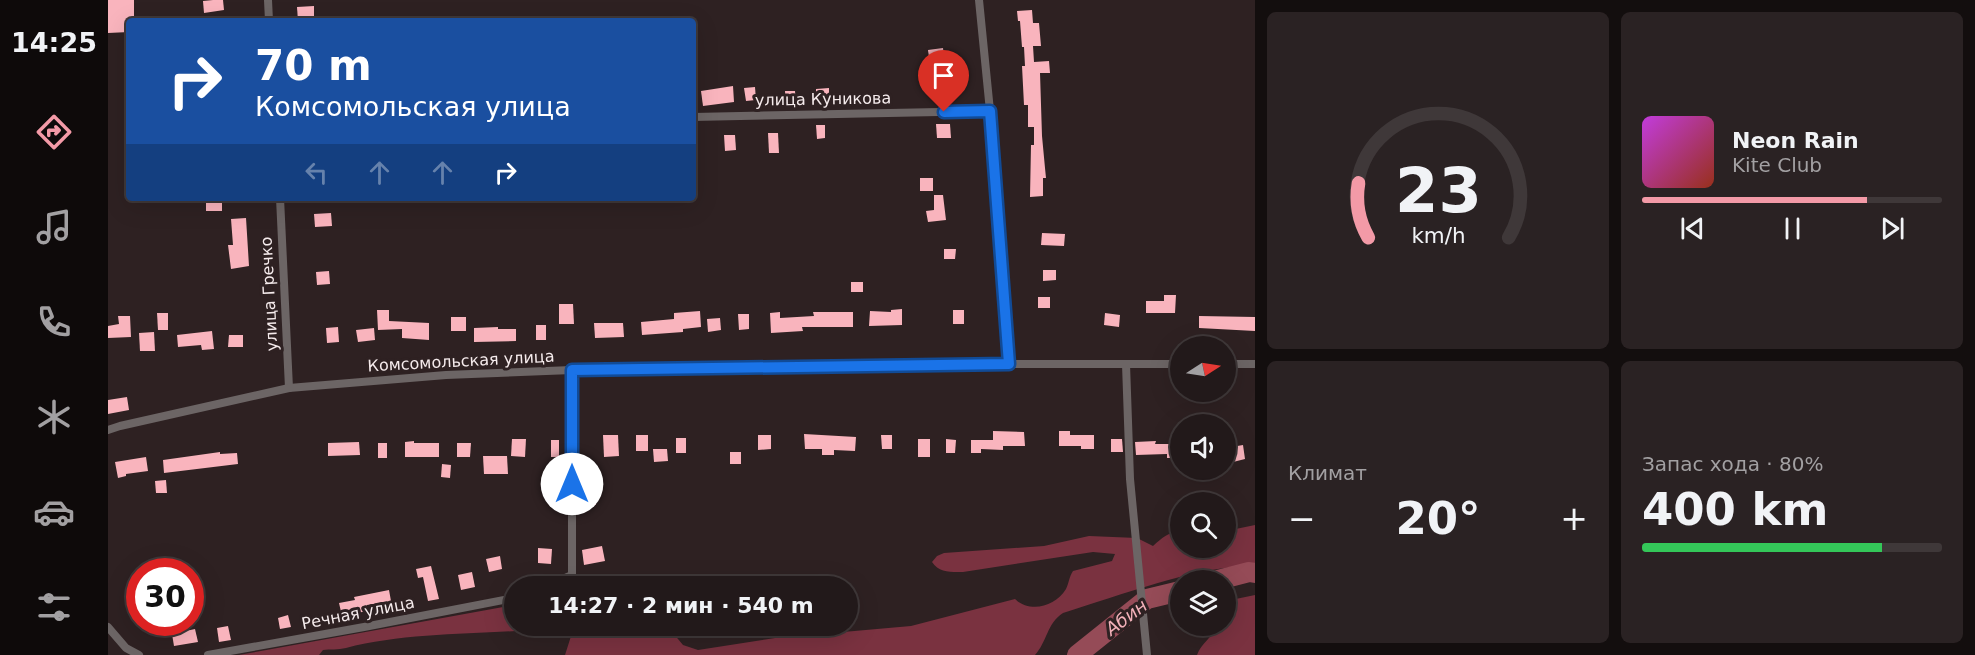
<!DOCTYPE html>
<html lang="ru">
<head>
<meta charset="utf-8">
<style>
	:root { --surface:#22191a; --page:#2a2223; --text:#f1f3f6; --muted:#a2a0a2; --line:#3f3839; --accent:#f39aa7 }
	body { margin:0; font-family:"DejaVu Sans",sans-serif; background:var(--page); color:var(--text); height:100vh; display:flex; flex-direction:column; font-size:22px; white-space:nowrap }
	* { box-sizing:border-box; margin:0 }
	p { font-size:20px; color:var(--muted) }
	.icon { flex:none; width:33px; height:33px; fill:none; stroke:currentColor; stroke-width:2; stroke-linecap:round; stroke-linejoin:round }
	.map { position:relative; flex:1; overflow:hidden }
	.sheet { display:flex; flex-direction:column; gap:12px; padding:12px; background:#130e0e; width:720px }
	.sheet>* { flex:none }
	.banner { position:absolute; left:18px; top:18px; width:570px; height:183px; border-radius:6px; box-shadow:0 6px 24px #0002,0 0 0 2px var(--line); background:#1a4fa0; color:#fff; overflow:hidden }
	.needle { width:39px; rotate:78deg }
	.controls { position:absolute; left:1062px; top:336px; display:grid; gap:12px }
	.controls a { display:grid; place-items:center; width:66px; height:66px; border-radius:50%; background:var(--surface); box-shadow:0 6px 24px #0002,0 0 0 2px var(--line); font-size:30px }
	.speed { position:absolute; left:18px; top:558px; display:flex; gap:12px; font-size:30px; font-weight:700; text-align:center }
	.speed>* { display:grid; place-content:center; width:78px; height:78px; border-radius:50%; background:var(--surface); box-shadow:0 6px 24px #0002,0 0 0 2px var(--line); line-height:1 }
	.speed .limit { border:9px solid #d22; background:#fff; color:#111 }
	.pin { position:absolute; display:grid; place-items:center; width:51px; height:51px; color:#fff; margin:-62px -26px; border-radius:50% 50% 50% 0; rotate:-45deg; box-shadow:0 0 6px #0007 }
	.pin .icon { rotate:45deg }
	.me { position:absolute; width:66px; margin:-33px; rotate:0deg; stroke-linejoin:round; filter:drop-shadow(0 0 4px #0008) }
	.turn { display:flex; align-items:center; gap:21px; height:126px; padding:0 30px; font-size:27px }
	.turn .icon { width:78px; height:78px; stroke-width:2.5 }
	.turn b { display:block; font-size:42px; line-height:51px }
	.lanes { display:flex; align-items:center; height:57px; padding:0 30px; background:#0003; justify-content:center; gap:30px; direction:ltr }
	.lanes .off { opacity:.35 }
	.big { font-size:45px; font-weight:700; line-height:1.1 }
	.sheet .widget { flex:1; display:flex; flex-direction:column; justify-content:center; gap:9px; min-width:0; padding:0 21px; border-radius:9px; background:var(--page) }
	.sheet .dial { align-items:center; gap:0 }
	.dial svg { height:156px; overflow:visible; fill:none; stroke:var(--line); stroke-width:7; stroke-linecap:round; text-anchor:middle }
	.dial text { fill:var(--text); stroke:none }
	.song { display:flex; align-items:center; gap:18px }
	.cover { width:72px; height:72px; border-radius:9px; background:linear-gradient(135deg,hsl(290 70% 55%),hsl(10 70% 35%)) }
	.played { height:6px; border-radius:3px; background:linear-gradient(90deg,var(--accent) 75%,var(--line) 75%) }
	.keys { display:flex; justify-content:space-around; direction:ltr }
	.heat { display:flex; justify-content:space-between; align-items:center; font-size:33px; direction:ltr }
	.charge { height:9px; border-radius:4px; background:linear-gradient(90deg,#34c759 80%,var(--line) 0) }
	.sheet .tiles { flex:1; display:grid; gap:12px; grid-template-columns:repeat(2,1fr) }
	.trip { position:absolute; left:396px; top:576px; width:354px; height:60px; border-radius:30px; background:var(--surface); box-shadow:0 6px 24px #0002,0 0 0 2px var(--line); font-weight:700; line-height:60px; text-align:center }
	main { display:flex; flex:1; min-height:0 }
	.tabs { display:flex; flex-direction:column; width:108px; justify-content:space-around; align-items:center; background:#0e0a0a; color:var(--muted) }
	.tabs .icon { width:42px; height:42px }
	.tabs .current { color:var(--accent) }
	.tabs b { font-size:27px; color:var(--text) }
	.map>svg:first-child { display:block }
	.forest { fill:#7a3240 }
	.lines { fill:none; stroke-linecap:round; stroke-linejoin:round }
	.river { stroke:#954b57; stroke-width:20 }
	.building { fill:#f9b4bd }
	.street { stroke:#6c6565; stroke-width:8 }
	.route-casing { stroke:#114b97; stroke-width:15 }
	.route { stroke:#1a73e8; stroke-width:10 }
	.labels { text-anchor:middle; dominant-baseline:central; stroke-width:6; stroke-linejoin:round; paint-order:stroke }
	.street-label { font-size:16px; fill:#f5ebec; stroke:#2e2122 }
	.water-label { font-size:18px; font-style:italic; fill:#f3b1b9; stroke:#2e2122 }
</style>
</head>
<body>
<main>
<nav class="tabs">
<b>14:25</b>
<svg class="icon current" aria-label="directions" viewBox="0 0 24 24"><path d="M12 3l9 9-9 9-9-9zM9 14v-3h6M13 9l2 2-2 2"/></svg>
<svg class="icon" aria-label="music" viewBox="0 0 24 24"><path d="M9 18V5l10-2v13"/><circle cx="6" cy="18" r="3"/><circle cx="16" cy="16" r="3"/></svg>
<svg class="icon" aria-label="phone" viewBox="0 0 24 24"><path d="M5 4h4l2 5-3 2q2 4 5 5l2-3 5 2v4C11 20 4 13 5 4z"/></svg>
<svg class="icon" aria-label="climate" viewBox="0 0 24 24"><path d="M12 3v18M4 7l16 10M4 17L20 7"/></svg>
<svg class="icon" aria-label="car" viewBox="0 0 24 24"><path d="M5 17H2v-5l4-1 3-4h7l3 4 3 1v5h-3M9 17h6M6 11h13"/><circle cx="7" cy="17" r="2"/><circle cx="17" cy="17" r="2"/></svg>
<svg class="icon" aria-label="filters" viewBox="0 0 24 24"><path d="M4 7h16M4 17h16"/><circle cx="9" cy="7" r="2"/><circle cx="15" cy="17" r="2"/></svg>
</nav>
<div class="map">
<svg width="1147" height="655" viewBox="0 0 1147 655">
	<rect width="100%" height="100%" fill="#2e2122"/>
	<g class="forest">
		<path d="M1147,525V565C1086,567 1013,595 955,613C939,623 939,642 927,655H457L464,633L473,626L552,627L565,633L575,645L590,650L667,638L803,626L907,599C922,613 947,607 958,589C961,583 961,577 965,571L1004,561L1007,554L985,552L855,572C843,572 831,573 824,562L829,556L836,553L936,546L981,536L1029,538L1045,546C1054,538 1060,532 1072,532V548H1118V531Z"/>
		<path d="M1147,595V655H1089C1093,643 1105,637 1109,626H1118V601Z"/>
		<path d="M406,605V626H430L425,630C365,634 295,633 238,648C230,650 222,649 215,650L211,655H131Z"/>
	</g>
	<g class="lines">
		<g class="river">
			<polyline points="1110,580 1141,572 1147,573"/>
			<polyline points="969,655 1039,599 1072,591"/>
		</g>
	</g>
	<g class="building">
		<polygon points="0,0 26,0 26,21 21,21 21,32 0,33"/>
		<polygon points="105,0 115,0 116,10 96,13 95,1"/>
		<polygon points="206,6 206,20 190,21 189,7"/>
		<polygon points="924,10 925,23 931,23 933,46 925,46 926,62 941,61 942,73 932,73 934,136 937,168 938,178 935,178 935,196 922,197 923,145 926,145 926,127 920,127 920,105 916,105 914,66 917,66 916,47 914,47 912,21 910,21 909,11"/>
		<polygon points="835,48 838,78 824,79 820,50"/>
		<polygon points="625,86 626,102 595,106 593,91"/>
		<polygon points="647,87 648,100 638,101 636,88"/>
		<polygon points="721,88 721,102 708,102 708,89"/>
		<polygon points="677,91 687,91 688,104 678,105"/>
		<polygon points="828,124 842,124 843,138 829,138"/>
		<polygon points="708,125 717,125 717,138 709,139"/>
		<polygon points="660,133 670,133 671,153 661,153"/>
		<polygon points="616,135 627,135 628,150 617,151"/>
		<rect x="812" y="178" width="13" height="13"/>
		<polygon points="826,195 835,195 838,220 820,222 818,211 826,210"/>
		<rect x="98" y="199" width="16" height="12"/>
		<polygon points="223,213 224,226 207,227 206,214"/>
		<polygon points="138,218 141,266 123,269 120,245 125,245 123,219"/>
		<polygon points="934,233 957,234 956,246 933,245"/>
		<polygon points="836,249 848,249 847,259 836,259"/>
		<polygon points="935,270 948,270 948,280 935,281"/>
		<polygon points="221,271 222,284 209,285 208,272"/>
		<rect x="743" y="282" width="12" height="10"/>
		<polygon points="1056,295 1068,295 1067,313 1038,313 1038,301 1056,301"/>
		<rect x="930" y="297" width="12" height="11"/>
		<polygon points="451,304 465,304 466,324 451,324"/>
		<polygon points="794,309 794,325 761,326 762,311 783,312 783,310"/>
		<polygon points="269,310 281,310 281,321 321,323 321,340 294,338 294,329 270,330"/>
		<rect x="845" y="310" width="11" height="14"/>
		<polygon points="592,311 593,327 575,329 575,332 534,335 533,322 566,319 566,313"/>
		<polygon points="672,312 672,318 706,316 705,312 745,312 745,327 694,327 695,331 663,333 662,313"/>
		<polygon points="49,313 60,313 60,330 50,330"/>
		<polygon points="997,313 1012,315 1011,327 996,325"/>
		<polygon points="630,314 641,314 641,329 631,330"/>
		<polygon points="10,316 22,316 23,337 0,338 0,326 11,324"/>
		<polygon points="1091,316 1147,317 1147,331 1091,328"/>
		<rect x="343" y="317" width="15" height="14"/>
		<polygon points="612,318 613,330 600,332 599,319"/>
		<polygon points="486,323 515,323 516,337 487,338"/>
		<rect x="428" y="325" width="10" height="15"/>
		<polygon points="230,327 231,342 219,343 218,328"/>
		<polygon points="390,327 390,329 408,329 408,341 366,342 366,328"/>
		<polygon points="266,328 267,340 250,342 248,330"/>
		<polygon points="104,331 106,349 94,350 93,345 70,347 69,335"/>
		<polygon points="46,332 47,351 32,351 31,333"/>
		<polygon points="121,335 135,335 135,347 120,347"/>
		<polygon points="19,397 21,410 0,414 0,400"/>
		<polygon points="885,431 916,432 917,446 895,446 895,450 873,449 873,453 863,453 863,440 885,440"/>
		<polygon points="951,431 962,431 962,435 986,435 986,449 973,449 973,446 951,446"/>
		<polygon points="696,434 748,437 747,451 726,450 726,455 714,455 714,449 697,449"/>
		<polygon points="495,435 510,435 511,456 496,457"/>
		<rect x="528" y="435" width="12" height="16"/>
		<polygon points="650,435 663,435 663,449 650,450"/>
		<polygon points="773,435 784,435 784,449 774,449"/>
		<rect x="568" y="438" width="10" height="15"/>
		<polygon points="404,439 418,439 417,457 403,456"/>
		<rect x="810" y="439" width="12" height="18"/>
		<polygon points="838,439 848,440 847,453 838,453"/>
		<polygon points="1003,439 1014,439 1015,452 1003,452"/>
		<rect x="443" y="440" width="8" height="17"/>
		<polygon points="306,441 306,443 331,443 331,457 297,457 297,442"/>
		<polygon points="1048,441 1047,444 1071,444 1071,458 1059,458 1059,454 1028,455 1027,442"/>
		<polygon points="251,442 252,455 220,456 220,443"/>
		<rect x="270" y="443" width="9" height="15"/>
		<polygon points="349,443 363,443 362,457 349,457"/>
		<polygon points="1135,445 1137,459 1125,462 1125,457 1118,458 1118,448"/>
		<polygon points="545,449 559,449 560,461 546,462"/>
		<polygon points="112,452 112,454 129,453 130,464 56,473 55,460"/>
		<rect x="622" y="452" width="11" height="12"/>
		<polygon points="375,456 399,456 400,474 376,474"/>
		<polygon points="38,457 40,471 18,474 18,476 10,478 7,462"/>
		<polygon points="334,464 343,465 342,478 333,477"/>
		<rect x="441" y="476" width="15" height="12"/>
		<polygon points="58,480 59,493 48,493 47,481"/>
		<polygon points="487,490 488,505 473,506 472,491"/>
		<polygon points="494,546 497,561 476,565 474,550"/>
		<polygon points="430,548 444,549 443,564 430,563"/>
		<polygon points="392,556 394,569 381,572 378,559"/>
		<polygon points="323,566 331,599 320,601 315,577 310,578 308,569"/>
		<polygon points="364,572 367,587 353,590 350,575"/>
		<polygon points="281,590 283,601 259,605 259,611 234,616 231,603 247,600 246,597"/>
		<polygon points="180,615 183,627 172,629 170,618"/>
		<polygon points="120,626 123,640 111,642 109,628"/>
		<polygon points="87,629 90,642 66,646 64,634"/>
	</g>
	<g class="lines">
		<g class="street">
			<polyline points="160,0 161,21"/>
			<polyline points="871,0 882,111 901,364"/>
			<polyline points="585,117 882,111"/>
			<polyline points="172,198 181,388"/>
			<polyline points="1018,364 1022,479 1039,655"/>
			<polyline points="1118,364 1147,364"/>
			<polyline points="0,430 12,426 181,388 338,375 464,370 901,364 1072,364"/>
			<polyline points="439,586 464,575 464,370"/>
			<polyline points="0,627 18,648 31,655"/>
			<polyline points="100,655 256,627 406,598"/>
		</g>
	</g>
	<g class="lines">
		<g class="route-casing">
			<polyline id="route" points="464,484 464,370 901,364 882,111 836,112"/>
		</g>
		<use href="#route" class="route"/>
	</g>
	<g class="labels">
		<g class="street-label">
			<text transform="translate(715 99) rotate(-1)">улица Куникова</text>
			<text transform="translate(161 294) rotate(-93)">улица Гречко</text>
			<text transform="translate(353 361) rotate(-3)">Комсомольская улица</text>
			<text transform="translate(250 613) rotate(-11)">Речная улица</text>
		</g>
		<g class="water-label">
			<text transform="translate(1018 617) rotate(-37)">Абин</text>
		</g>
	</g>
</svg>
<div class="controls">
<a><svg class="needle" viewBox="-14 -14 28 28"><path d="M0-13l5 13h-10z" fill="#e53935"/><path d="M0 13l5-13h-10z" fill="#a2a0a2"/></svg></a>
<a><svg class="icon" aria-label="sound" viewBox="0 0 24 24"><path d="M4 9h4l5-4v14l-5-4H4zM17 9q2 3 0 6"/></svg></a>
<a><svg class="icon" aria-label="search" viewBox="0 0 24 24"><circle cx="10" cy="10" r="6"/><path d="M15 15l6 6"/></svg></a>
<a><svg class="icon" aria-label="layers" viewBox="0 0 24 24"><path d="M12 4l9 5-9 5-9-5zM3 14l9 5 9-5"/></svg></a>
</div>
<div class="speed"><div class="limit">30</div></div>
<div class="pin" style="left:836px;top:112px;background:#d93025"><svg class="icon" aria-label="arrive" viewBox="0 0 24 24"><path d="M6 21V4h12l-3 4 3 4H6"/></svg></div>
<svg class="me" style="left:464px;top:484px" viewBox="-20 -20 40 40"><circle r="19" fill="#fff"/><path d="M0-13L10 11 0 6-10 11z" fill="#1a73e8"/></svg>
<div class="trip">14:27 · 2 мин · 540 m</div>
<div class="banner">
<div class="turn"><svg class="icon" aria-label="right" viewBox="0 0 24 24"><path d="M7 20v-9h11M14 6l5 5-5 5"/></svg><div><b>70 m</b>Комсомольская улица</div></div>
<div class="lanes"><svg class="icon off" aria-label="left" viewBox="0 0 24 24"><path d="M17 20v-9H6M10 6l-5 5 5 5"/></svg><svg class="icon off" aria-label="ahead" viewBox="0 0 24 24"><path d="M12 20V5M6 11l6-6 6 6"/></svg><svg class="icon off" aria-label="ahead" viewBox="0 0 24 24"><path d="M12 20V5M6 11l6-6 6 6"/></svg><svg class="icon" aria-label="right" viewBox="0 0 24 24"><path d="M7 20v-9h11M14 6l5 5-5 5"/></svg></div>
</div>
</div>
<section class="sheet">
<div class="tiles">
<div class="widget dial"><svg viewBox="0 0 100 80">
<path d="M14 69A42 42 0 1 1 86 69"/>
<path d="M14 69A42 42 0 0 1 9 41" stroke="#f39aa7"/>
<text x="50" y="56" font-size="32" font-weight="700">23</text>
<text x="50" y="72" font-size="11">km/h</text>
</svg></div>
<div class="widget">
<div class="song"><i class="cover"></i><div><b>Neon Rain</b><p>Kite Club</p></div></div>
<div class="played"></div>
<div class="keys"><svg class="icon" aria-label="previous" viewBox="0 0 24 24"><path d="M18 5L8 12l10 7zM5 5v14"/></svg><svg class="icon" aria-label="pause" viewBox="0 0 24 24"><path d="M8 5v14M16 5v14"/></svg><svg class="icon" aria-label="next" viewBox="0 0 24 24"><path d="M6 5l10 7-10 7zM19 5v14"/></svg></div>
</div>
<div class="widget"><p>Климат</p>
<div class="heat"><a>−</a><b class="big">20°</b><a>+</a></div>
</div>
<div class="widget"><p>Запас хода · 80%</p><b class="big">400 km</b><div class="charge"></div></div>
</div>
</section>
</main>
</body>
</html>
